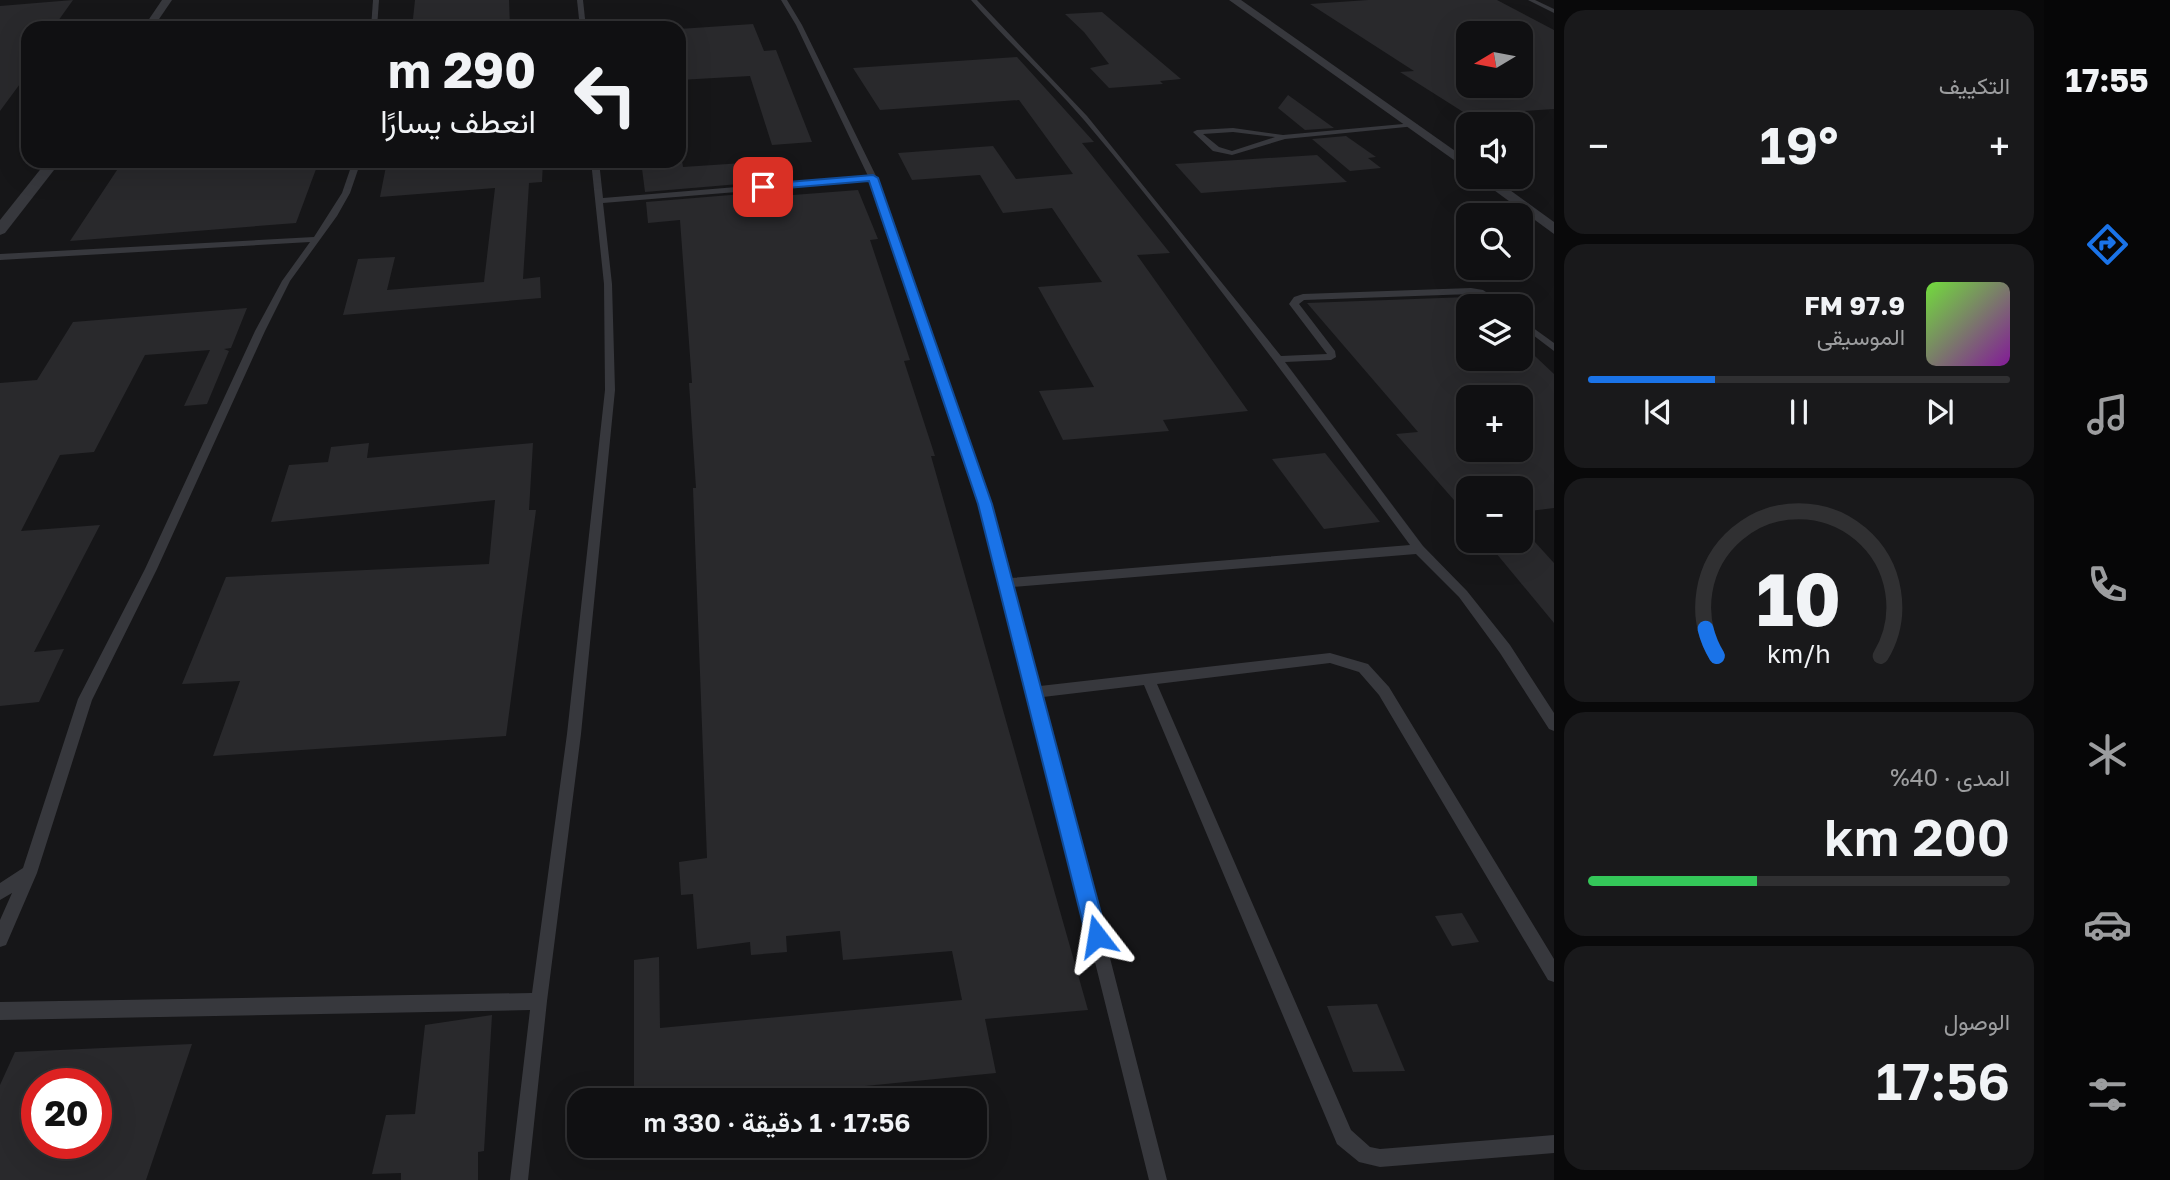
<!DOCTYPE html>
<html lang="ar">
<head>
<meta charset="utf-8">
<style>
	:root { --surface:#101012; --page:#19191b; --text:#f1f3f6; --muted:#9c9d9f; --line:#303032; --accent:#1a73e8 }
	body { margin:0; font-family:"Golos Text",Vazirmatn,sans-serif; background:var(--page); color:var(--text); direction:rtl; height:100vh; display:flex; flex-direction:column; font-size:26px; white-space:nowrap }
	* { box-sizing:border-box; margin:0 }
	p { font-size:23px; color:var(--muted) }
	.icon { flex:none; width:38px; height:38px; fill:none; stroke:currentColor; stroke-width:2; stroke-linecap:round; stroke-linejoin:round }
	.map { position:relative; flex:1; overflow:hidden; direction:ltr }
	.sheet { display:flex; flex-direction:column; gap:10px; padding:10px; background:#09090a; width:490px }
	.sheet>* { flex:none }
	.guide { position:absolute; left:21px; top:21px; width:665px; height:147px; border-radius:21px; box-shadow:0 7px 28px #0002,0 0 0 2px var(--line); direction:rtl; background:#101012; color:var(--text); overflow:hidden }
	.needle { width:46px; rotate:260deg }
	.tools { position:absolute; left:1456px; top:21px; display:grid; gap:14px }
	.tools a { display:grid; place-items:center; width:77px; height:77px; border-radius:14px; background:var(--surface); box-shadow:0 7px 28px #0002,0 0 0 2px var(--line); font-size:35px }
	.speed { position:absolute; left:21px; top:1068px; display:flex; gap:14px; font-size:35px; font-weight:700; text-align:center }
	.speed>* { display:grid; place-content:center; width:91px; height:91px; border-radius:50%; background:var(--surface); box-shadow:0 7px 28px #0002,0 0 0 2px var(--line); line-height:1 }
	.speed .limit { border:10px solid #d22; background:#fff; color:#111 }
	.pin { position:absolute; display:grid; place-items:center; width:60px; height:60px; color:#fff; margin:-30px; border-radius:14px; box-shadow:0 4px 10px #0006 }
	.me { position:absolute; width:77px; margin:-38px; rotate:346deg; stroke-linejoin:round; filter:drop-shadow(0 0 5px #0008) }
	.turn { display:flex; align-items:center; gap:24px; height:147px; padding:0 35px; font-size:32px }
	.turn .icon { width:91px; height:91px; stroke-width:2.5 }
	.turn b { display:block; font-size:49px; line-height:60px }
	.big { font-size:52px; font-weight:600; line-height:1.1 }
	.sheet .tile { flex:1; display:flex; flex-direction:column; justify-content:center; gap:10px; min-width:0; padding:0 24px; border-radius:21px; background:var(--page) }
	.sheet .dial { align-items:center; gap:0 }
	.dial svg { height:182px; overflow:visible; fill:none; stroke:var(--line); stroke-width:7; stroke-linecap:round; text-anchor:middle }
	.dial text { fill:var(--text); stroke:none }
	.song { display:flex; align-items:center; gap:21px }
	.cover { width:84px; height:84px; border-radius:10px; background:linear-gradient(135deg,hsl(100 70% 55%),hsl(290 70% 35%)) }
	.played { height:7px; border-radius:4px; background:linear-gradient(90deg,var(--accent) 30%,var(--line) 30%) }
	.keys { display:flex; justify-content:space-around; direction:ltr }
	.heat { display:flex; justify-content:space-between; align-items:center; font-size:38px; direction:ltr }
	.charge { height:10px; border-radius:5px; background:linear-gradient(90deg,#34c759 40%,var(--line) 0) }
	.trip { position:absolute; left:567px; top:1088px; width:420px; height:70px; border-radius:21px; background:var(--surface); box-shadow:0 7px 28px #0002,0 0 0 2px var(--line); font-weight:600; line-height:70px; text-align:center; direction:rtl }
	main { display:flex; flex:1; min-height:0 }
	.menu { display:flex; flex-direction:column; width:126px; justify-content:space-around; align-items:center; background:#060607; color:var(--muted) }
	.menu .icon { width:49px; height:49px }
	.menu .active { color:var(--accent) }
	.menu b { font-size:32px; color:var(--text) }
	.map>svg:first-child { display:block }
	.building { fill:#29292c; fill-rule:evenodd }
	.lines { fill:none; stroke-linecap:round; stroke-linejoin:round }
	.lane { fill:#37383d; fill-rule:evenodd }
	.street { fill:#37383d; fill-rule:evenodd }
	.route { fill:#1a73e8; stroke:#114b97; stroke-width:2 }
</style>
</head>
<body>
<main>
<nav class="menu">
<b>17:55</b>
<svg class="icon active" aria-label="directions" viewBox="0 0 24 24"><path d="M12 3l9 9-9 9-9-9zM9 14v-3h6M13 9l2 2-2 2"/></svg>
<svg class="icon" aria-label="music" viewBox="0 0 24 24"><path d="M9 18V5l10-2v13"/><circle cx="6" cy="18" r="3"/><circle cx="16" cy="16" r="3"/></svg>
<svg class="icon" aria-label="phone" viewBox="0 0 24 24"><path d="M5 4h4l2 5-3 2q2 4 5 5l2-3 5 2v4C11 20 4 13 5 4z"/></svg>
<svg class="icon" aria-label="climate" viewBox="0 0 24 24"><path d="M12 3v18M4 7l16 10M4 17L20 7"/></svg>
<svg class="icon" aria-label="car" viewBox="0 0 24 24"><path d="M5 17H2v-5l4-1 3-4h7l3 4 3 1v5h-3M9 17h6M6 11h13"/><circle cx="7" cy="17" r="2"/><circle cx="17" cy="17" r="2"/></svg>
<svg class="icon" aria-label="filters" viewBox="0 0 24 24"><path d="M4 7h16M4 17h16"/><circle cx="9" cy="7" r="2"/><circle cx="15" cy="17" r="2"/></svg>
</nav>
<section class="sheet">
<div class="tile"><p>التكييف</p>
<div class="heat"><a>−</a><b class="big">19°</b><a>+</a></div>
</div>
<div class="tile">
<div class="song"><i class="cover"></i><div><b>97.9 FM</b><p>الموسيقى</p></div></div>
<div class="played"></div>
<div class="keys"><svg class="icon" aria-label="previous" viewBox="0 0 24 24"><path d="M18 5L8 12l10 7zM5 5v14"/></svg><svg class="icon" aria-label="pause" viewBox="0 0 24 24"><path d="M8 5v14M16 5v14"/></svg><svg class="icon" aria-label="next" viewBox="0 0 24 24"><path d="M6 5l10 7-10 7zM19 5v14"/></svg></div>
</div>
<div class="tile dial"><svg viewBox="0 0 100 80">
<path d="M14 69A42 42 0 1 1 86 69"/>
<path d="M14 69A42 42 0 0 1 9 57" stroke="#1a73e8"/>
<text x="50" y="56" font-size="32" font-weight="700">10</text>
<text x="50" y="72" font-size="11">km/h</text>
</svg></div>
<div class="tile"><p>المدى · 40%</p><b class="big">200 km</b><div class="charge"></div></div>
<div class="tile"><p>الوصول</p><b class="big">17:56</b></div>
</section>
<div class="map">
<svg width="1554" height="1180" viewBox="0 0 1554 1180">
	<rect width="100%" height="100%" fill="#161618"/>
	<g class="building">
		<polygon points="73,0 53,28 28,28 28,73 0,111 0,6"/>
		<polygon points="415,0 509,0 510,28 488,28 488,24 412,28"/>
		<path d="M1368,0H1497L1554,30V109L1468,115L1400,72L1414,71L1310,4ZM1468,33H1521V86H1468Z"/>
		<polygon points="1102,12 1181,79 1160,81 1163,84 1109,88 1090,68 1109,64 1084,32 1065,14"/>
		<polygon points="753,24 764,51 776,50 812,142 772,145 750,76 679,80 679,29"/>
		<polygon points="1017,57 1094,142 1082,143 1170,253 1137,255 1248,411 1163,420 1169,431 1063,440 1039,391 1094,387 1038,287 1102,282 1052,208 1003,213 980,175 912,180 898,153 993,146 1016,179 1073,174 1019,100 880,110 853,68"/>
		<polygon points="1288,95 1334,128 1305,130 1278,108"/>
		<polygon points="1346,136 1376,157 1368,158 1381,168 1350,171 1312,139"/>
		<polygon points="1317,155 1347,182 1201,193 1175,164"/>
		<polygon points="123,161 319,161 296,223 70,241"/>
		<polygon points="387,161 543,161 542,182 529,183 523,279 540,277 541,298 343,315 358,259 395,257 387,290 484,282 495,188 380,197"/>
		<polygon points="641,161 682,161 683,167 758,162 763,182 645,192"/>
		<polygon points="858,190 878,239 870,240 910,360 904,361 935,456 931,456 1088,1010 985,1019 996,1073 714,1101 634,1101 634,960 659,957 660,1028 962,1000 952,951 843,960 840,931 786,936 787,952 751,955 750,942 697,949 693,894 681,895 679,862 707,858 693,488 696,488 689,383 692,383 680,220 648,223 646,202 766,192 767,197"/>
		<path d="M1468,297V359H1521V343L1554,374V508L1521,512V488H1468V516L1396,434L1418,432L1307,303ZM1468,397H1521V450H1468Z"/>
		<polygon points="247,308 231,348 224,349 229,351 207,404 184,406 210,350 145,355 94,452 60,455 21,531 100,525 34,652 64,649 39,702 0,706 0,383 37,380 73,322"/>
		<polygon points="369,443 367,458 533,443 529,510 536,510 506,736 213,756 240,681 182,684 226,577 489,564 495,500 271,522 289,465 328,462 331,447"/>
		<polygon points="1325,453 1380,522 1324,529 1272,459"/>
		<polygon points="1486,541 1534,541 1554,563 1554,623"/>
		<polygon points="1462,913 1479,942 1452,946 1435,916"/>
		<polygon points="1377,1004 1405,1071 1353,1072 1327,1006"/>
		<polygon points="492,1015 484,1151 478,1152 478,1180 401,1180 401,1173 372,1174 386,1115 415,1114 425,1025"/>
		<path d="M192,1044L146,1180H0V1085L15,1052ZM37,1083H96V1143H37Z"/>
	</g>
	<g class="lines">
		<g class="lane">
			<polygon points="373,0 379,0 377,28 371,28"/>
			<polygon points="577,0 583,0 586,28 580,28"/>
			<path d="M781,0H787L802,25L877,178L991,504L1011,578L1410,545C1304,401 1199,256 1084,120C1048,78 1007,41 971,0H977L1087,116L1281,356L1327,354L1289,304L1294,297L1303,294L1471,288L1483,290L1507,306C1491,307 1486,295 1471,294L1304,300L1299,304L1335,351L1336,357L1331,360L1285,362L1423,546L1467,591L1510,645L1554,713V731L1549,729L1500,653L1459,597L1416,554L1013,587L1040,686L1330,653L1368,664L1389,687L1554,959V982L1548,980L1379,695L1359,672L1330,663L1157,684L1351,1130L1370,1147L1380,1149L1554,1135V1153L1380,1167L1359,1162L1337,1144L1144,685L1043,697L1167,1180H1149L1028,692L979,504L870,181L603,203L612,284L615,390L581,734L547,1001L528,1180H510L530,1010L0,1020V1002L532,993L567,734L605,390L604,284L591,161H599L603,198L868,176L796,25Z"/>
			<polygon points="1528,0 1535,0 1554,9 1554,13"/>
			<path d="M1414,123L1418,125L1416,126L1285,139L1232,155L1213,151L1193,132L1197,130L1233,128L1283,135ZM1233,132L1275,137L1232,151L1219,147L1203,134Z"/>
			<polygon points="353,161 361,161 350,193 337,216 290,281 265,331 157,569 92,700 37,873 6,945 0,947 0,920 12,893 0,900 0,883 23,868 78,699 145,569 255,331 282,281 310,242 0,260 0,254 314,237 342,193"/>
			<polygon points="1521,319 1554,343 1554,351 1521,326"/>
		</g>
		<g class="street">
			<polygon points="162,0 172,0 153,28 143,28"/>
			<polygon points="1229,0 1241,0 1468,160 1468,170"/>
			<polygon points="47,161 61,161 5,233 0,235 0,220"/>
			<polygon points="1476,177 1492,177 1554,222 1554,234"/>
		</g>
	</g>
	<polygon class="route" points="873,175 878,178 992,504 1107,936 1104,944 1097,947 1089,944 1086,936 978,504 869,181 763,190 758,187 763,184"/>
</svg>
<div class="tools">
<a><svg class="needle" viewBox="-14 -14 28 28"><path d="M0-13l5 13h-10z" fill="#e53935"/><path d="M0 13l5-13h-10z" fill="#9c9d9f"/></svg></a>
<a><svg class="icon" aria-label="sound" viewBox="0 0 24 24"><path d="M4 9h4l5-4v14l-5-4H4zM17 9q2 3 0 6"/></svg></a>
<a><svg class="icon" aria-label="search" viewBox="0 0 24 24"><circle cx="10" cy="10" r="6"/><path d="M15 15l6 6"/></svg></a>
<a><svg class="icon" aria-label="layers" viewBox="0 0 24 24"><path d="M12 4l9 5-9 5-9-5zM3 14l9 5 9-5"/></svg></a>
<a>+</a>
<a>−</a>
</div>
<div class="speed"><div class="limit">20</div></div>
<div class="pin" style="left:763px;top:187px;background:#d93025"><svg class="icon" aria-label="arrive" viewBox="0 0 24 24"><path d="M6 21V4h12l-3 4 3 4H6"/></svg></div>
<svg class="me" style="left:1097px;top:936px" viewBox="-20 -20 40 40"><path d="M0-17L14 15 0 8-14 15z" fill="#1a73e8" stroke="#fff" stroke-width="4"/></svg>
<div class="trip">17:56 · 1 دقيقة · 330 m</div>
<div class="guide">
<div class="turn"><svg class="icon" aria-label="left" viewBox="0 0 24 24"><path d="M17 20v-9H6M10 6l-5 5 5 5"/></svg><div><b>290 m</b>انعطف يسارًا</div></div>
</div>
</div>
</main>
</body>
</html>
